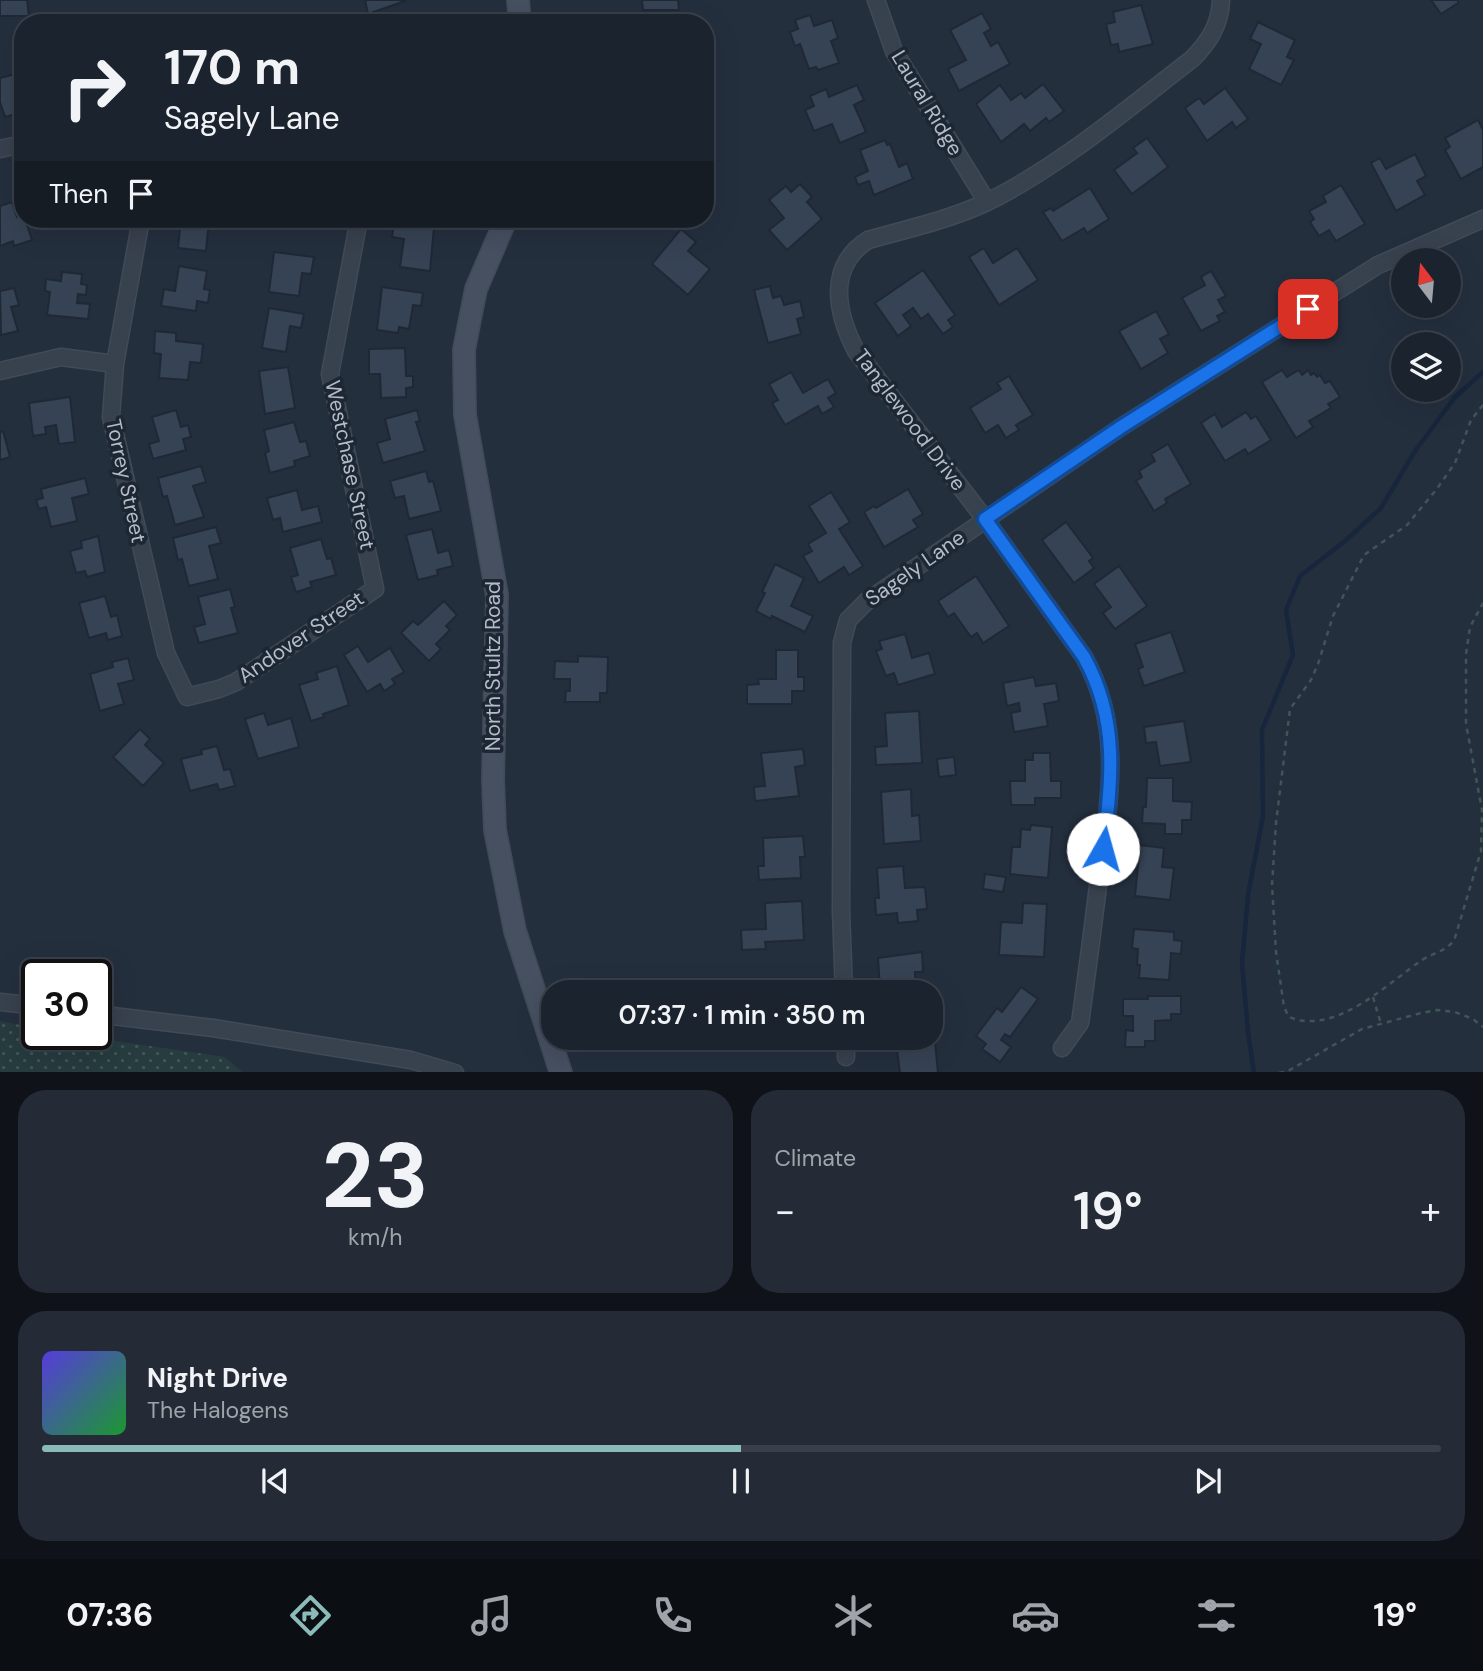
<!DOCTYPE html>
<html lang="en">
<head>
<meta charset="utf-8">
<style>
	:root { --surface:#1b232e; --page:#242b36; --text:#f1f3f6; --muted:#a0a4aa; --line:#39404a; --accent:#8bbbb9 }
	body { margin:0; font-family:"DM Sans",sans-serif; background:var(--page); color:var(--text); height:100vh; display:flex; flex-direction:column; font-size:26px; white-space:nowrap }
	* { box-sizing:border-box; margin:0 }
	p { font-size:23px; color:var(--muted) }
	.icon { flex:none; width:38px; height:38px; fill:none; stroke:currentColor; stroke-width:2; stroke-linecap:round; stroke-linejoin:round }
	.map { position:relative; height:1072px; overflow:hidden }
	.sheet { display:flex; flex-direction:column; gap:18px; padding:18px; background:#0f1319; flex:1 }
	.sheet>* { flex:none }
	.top-card { position:absolute; left:14px; top:14px; width:700px; height:214px; border-radius:28px; box-shadow:0 7px 28px #0002,0 0 0 2px var(--line); background:#1b232e; color:var(--text); overflow:hidden }
	.needle { width:46px; rotate:344deg }
	.buttons { position:absolute; left:1391px; top:248px; display:grid; gap:14px }
	.buttons a { display:grid; place-items:center; width:70px; height:70px; border-radius:50%; background:var(--surface); box-shadow:0 7px 28px #0002,0 0 0 2px var(--line); font-size:35px }
	.speed { position:absolute; left:21px; top:959px; display:flex; gap:14px; font-size:35px; font-weight:700; text-align:center }
	.speed>* { display:grid; place-content:center; width:91px; height:91px; border-radius:50%; background:var(--surface); box-shadow:0 7px 28px #0002,0 0 0 2px var(--line); line-height:1 }
	.speed .limit { border:4px solid #111; border-radius:10px; background:#fff; color:#111 }
	.pin { position:absolute; display:grid; place-items:center; width:60px; height:60px; color:#fff; margin:-30px; border-radius:14px; box-shadow:0 4px 10px #0006 }
	.me { position:absolute; width:77px; margin:-38px; rotate:7deg; stroke-linejoin:round; filter:drop-shadow(0 0 5px #0008) }
	.turn { display:flex; align-items:center; gap:24px; height:147px; padding:0 35px; font-size:32px }
	.turn .icon { width:91px; height:91px; stroke-width:2.5 }
	.turn b { display:block; font-size:49px; line-height:60px }
	.then { display:flex; align-items:center; height:66px; padding:0 35px; background:#0003; gap:14px; font-size:26px }
	.big { font-size:52px; font-weight:600; line-height:1.1 }
	.sheet .tile { flex:1; display:flex; flex-direction:column; justify-content:center; gap:10px; min-width:0; padding:0 24px; border-radius:28px; background:var(--page) }
	.sheet .dial { align-items:center; gap:0 }
	.dial b { font-size:91px; line-height:1 }
	.song { display:flex; align-items:center; gap:21px }
	.cover { width:84px; height:84px; border-radius:10px; background:linear-gradient(135deg,hsl(250 70% 55%),hsl(130 70% 35%)) }
	.played { height:7px; border-radius:4px; background:linear-gradient(90deg,var(--accent) 50%,var(--line) 50%) }
	.keys { display:flex; justify-content:space-around; direction:ltr }
	.heat { display:flex; justify-content:space-between; align-items:center; font-size:38px; direction:ltr }
	.sheet .tiles { flex:1; display:grid; gap:18px; grid-template-columns:1fr 1fr }
	.tile:last-child { grid-column:span 2 }
	.trip { position:absolute; left:541px; top:980px; width:402px; height:70px; border-radius:28px; background:var(--surface); box-shadow:0 7px 28px #0002,0 0 0 2px var(--line); font-weight:600; line-height:70px; text-align:center }
	.tabs { display:flex; height:112px; justify-content:space-around; align-items:center; background:#0b0e12; color:var(--muted) }
	.tabs .icon { width:49px; height:49px }
	.tabs .current { color:var(--accent) }
	.tabs b { font-size:32px; color:var(--text) }
	.map>svg:first-child { display:block }
	.park { fill:url(#park-dots) }
	.lines { fill:none; stroke-linecap:round; stroke-linejoin:round }
	.stream { stroke:#17263c; stroke-width:4.5 }
	.building { fill:#364354; stroke:#1f2835; stroke-width:2 }
	.street-casing { stroke:#414a57; stroke-width:19 }
	.secondary-casing { stroke:#414a57; stroke-width:24 }
	.path { stroke:#3f5557; stroke-width:2.5; stroke-dasharray:5 5; stroke-linecap:butt }
	.street { stroke:#38414e; stroke-width:16 }
	.secondary { stroke:#465061; stroke-width:21 }
	.route-casing { stroke:#114b97; stroke-width:18 }
	.route { stroke:#1a73e8; stroke-width:12 }
	.labels { text-anchor:middle; dominant-baseline:central; stroke-width:7; stroke-linejoin:round; paint-order:stroke }
	.street-label { font-size:21px; fill:#b4bcc9; stroke:#1d2633 }
</style>
</head>
<body>
<div class="map">
<svg width="1483" height="1073" viewBox="0 0 1483 1073">
	<defs>
		<pattern id="park-dots" width="8" height="8" patternUnits="userSpaceOnUse" patternTransform="scale(1.75)"><rect width="8" height="8" fill="#263c3f"/><path d="M2 2h.1M6 6h.1" fill="none" stroke="#435659" stroke-width="1.8" stroke-linecap="round"/></pattern>
	</defs>
	<rect width="100%" height="100%" fill="#242f3e"/>
	<polygon class="park" points="0,1021 37,1028 37,1034 67,1034 225,1057 242,1072 0,1072"/>
	<g class="lines">
		<polyline class="stream" points="1254,1073 1248,1032 1242,963 1248,895 1263,816 1262,730 1293,655 1286,610 1300,576 1345,541 1381,508 1415,451 1455,397 1483,372"/>
	</g>
	<g class="building">
		<polygon points="0,0 27,0 29,16 0,16"/>
		<polygon points="365,0 405,0 405,1 368,14"/>
		<polygon points="642,0 678,0 679,10 643,10"/>
		<polygon points="1431,0 1458,0 1458,3 1441,14"/>
		<polygon points="1141,5 1153,44 1119,52 1118,44 1111,45 1106,24 1115,22 1113,12"/>
		<polygon points="982,13 991,29 984,33 991,46 998,42 1010,64 959,91 948,69 966,60 950,30"/>
		<polygon points="810,15 814,26 832,20 838,38 831,41 839,63 818,70 816,67 809,69 800,44 795,46 790,32 798,29 795,20"/>
		<polygon points="1258,22 1295,40 1287,57 1294,60 1281,85 1249,69 1261,44 1250,39"/>
		<polygon points="23,69 23,104 17,105 20,113 5,117 0,102 0,78 19,73 18,70"/>
		<polygon points="1043,84 1064,111 1049,122 1046,118 1030,131 1024,124 1001,142 976,104 1000,85 1011,100 1021,93 1025,98"/>
		<polygon points="857,85 864,100 854,105 866,132 840,143 832,124 814,131 805,110 814,106 810,96 826,89 829,97"/>
		<polygon points="1225,88 1248,119 1236,128 1232,122 1207,141 1185,108 1199,98 1204,104"/>
		<polygon points="1478,120 1483,130 1483,167 1461,179 1445,150 1450,147 1445,138"/>
		<polygon points="1147,138 1168,167 1132,194 1114,170 1137,153 1133,148"/>
		<polygon points="885,140 887,145 890,144 899,167 907,163 913,179 874,195 869,181 858,185 855,177 868,171 860,150"/>
		<polygon points="1415,154 1426,176 1417,181 1425,195 1396,211 1371,163 1380,158 1386,169"/>
		<polygon points="800,184 812,197 807,202 822,219 787,250 769,230 784,218 769,200 786,186 791,192"/>
		<polygon points="1341,185 1365,224 1336,241 1329,230 1319,236 1310,222 1314,219 1309,211 1326,202 1323,196"/>
		<polygon points="1090,188 1109,219 1087,233 1084,228 1062,241 1043,212 1051,208 1053,211"/>
		<polygon points="12,202 17,217 23,215 23,219 25,219 32,240 14,246 13,241 0,246 0,206"/>
		<polygon points="181,219 209,219 206,251 178,248"/>
		<polygon points="279,219 323,219 323,225 296,222 296,226 279,224"/>
		<polygon points="394,222 434,227 430,271 400,267 404,239 392,237"/>
		<polygon points="681,229 696,242 688,251 710,269 688,295 652,264"/>
		<polygon points="984,248 993,263 1017,248 1038,280 999,305 969,257"/>
		<polygon points="274,252 314,257 311,274 302,273 299,296 269,292"/>
		<polygon points="179,266 207,271 204,289 210,290 208,303 197,301 196,311 161,306 164,289 175,291"/>
		<polygon points="923,270 955,315 948,320 953,327 943,334 928,314 921,319 913,308 903,315 911,326 898,336 875,303"/>
		<polygon points="1211,271 1226,296 1218,300 1225,312 1217,316 1220,321 1201,331 1182,298 1205,285 1201,277"/>
		<polygon points="62,272 82,274 81,284 87,285 86,295 78,294 77,303 90,304 88,319 47,315 50,292 45,291 46,279 61,281"/>
		<polygon points="770,286 773,298 781,296 784,305 800,301 804,317 797,319 801,334 768,343 754,290"/>
		<polygon points="382,287 423,293 421,306 413,305 409,329 399,327 398,333 377,330"/>
		<polygon points="14,288 19,305 11,307 18,331 1,335 0,291"/>
		<polygon points="269,308 304,314 301,328 290,326 286,352 262,348"/>
		<polygon points="1156,311 1169,334 1160,339 1168,353 1141,369 1119,331"/>
		<polygon points="155,331 176,333 176,341 203,344 201,363 190,362 188,380 159,378 161,354 154,353"/>
		<polygon points="405,348 406,376 413,376 413,387 406,388 406,397 381,398 380,374 369,374 369,349"/>
		<polygon points="288,367 295,408 265,414 259,371"/>
		<polygon points="1282,370 1287,377 1299,370 1302,375 1308,370 1311,375 1314,373 1317,377 1320,375 1325,383 1330,381 1340,397 1328,404 1331,408 1309,421 1313,427 1296,438 1262,382"/>
		<polygon points="791,372 803,393 828,379 836,393 828,398 834,407 822,414 818,406 785,425 772,403 778,400 769,384"/>
		<polygon points="1009,376 1033,415 1016,425 1019,430 1006,438 998,425 985,433 970,408 1001,389 997,383"/>
		<polygon points="70,397 75,442 59,444 56,425 45,427 46,434 33,436 29,403"/>
		<polygon points="176,410 181,427 188,425 191,437 183,439 186,450 153,459 149,444 159,441 152,417"/>
		<polygon points="417,410 420,421 416,422 425,451 383,463 377,443 390,439 385,419"/>
		<polygon points="1246,412 1251,419 1256,416 1271,440 1248,454 1245,449 1225,461 1201,423 1215,414 1222,427"/>
		<polygon points="294,422 300,442 306,441 310,456 294,461 295,466 270,473 265,453 269,451 264,430"/>
		<polygon points="3,431 10,457 0,460 0,432"/>
		<polygon points="1168,444 1191,484 1165,499 1167,503 1154,511 1136,481 1142,477 1139,471 1155,461 1151,454"/>
		<polygon points="201,466 206,482 193,486 204,517 175,525 167,496 163,497 158,478"/>
		<polygon points="426,471 429,482 433,481 441,511 409,519 404,496 395,498 390,481"/>
		<polygon points="85,478 89,494 72,498 77,521 51,527 46,507 39,509 36,500 43,498 41,489"/>
		<polygon points="908,489 923,514 913,520 918,527 884,547 864,512 874,506 876,508"/>
		<polygon points="297,490 302,510 318,506 322,522 283,532 280,518 273,520 267,498"/>
		<polygon points="831,492 850,522 839,529 863,566 849,575 844,567 819,583 803,556 812,551 808,544 826,533 809,506"/>
		<polygon points="1066,522 1093,558 1089,561 1094,568 1074,583 1042,540"/>
		<polygon points="216,527 221,543 209,546 218,579 189,586 182,559 178,560 173,538"/>
		<polygon points="432,529 438,553 449,550 453,566 437,570 438,575 418,580 406,535"/>
		<polygon points="98,536 105,572 87,577 85,571 76,573 70,551 82,548 81,541"/>
		<polygon points="321,539 327,559 331,558 336,575 310,582 312,587 296,592 291,577 298,575 290,548"/>
		<polygon points="775,564 804,578 791,606 813,616 805,632 772,616 771,619 756,611 765,593 762,592"/>
		<polygon points="1119,566 1147,606 1115,629 1103,613 1111,607 1094,584"/>
		<polygon points="976,576 1009,626 983,643 977,633 971,637 954,613 948,617 938,601"/>
		<polygon points="230,589 235,607 231,608 238,633 199,643 194,627 205,624 198,597"/>
		<polygon points="105,596 111,617 117,615 122,636 108,640 106,633 89,638 79,603"/>
		<polygon points="444,601 457,615 446,626 450,630 436,644 441,649 429,661 401,633 413,621 418,625"/>
		<polygon points="1171,632 1185,672 1144,686 1138,669 1143,667 1135,644"/>
		<polygon points="905,634 912,658 929,653 935,674 898,685 894,673 886,676 876,651 882,649 879,641"/>
		<polygon points="358,646 368,662 390,648 404,672 392,679 395,684 384,691 380,684 367,692 344,655"/>
		<polygon points="776,650 798,650 798,677 804,677 804,691 792,691 792,704 747,704 747,685 759,684 758,679 776,679"/>
		<polygon points="578,656 608,657 607,693 600,693 600,702 565,702 566,691 570,691 570,679 554,679 555,661 578,662"/>
		<polygon points="128,658 134,680 118,684 124,704 100,711 90,674 113,667 112,662"/>
		<polygon points="337,666 349,705 323,714 324,717 311,721 299,685 318,679 316,673"/>
		<polygon points="1034,677 1036,686 1056,683 1059,701 1044,704 1048,726 1014,732 1011,713 1020,711 1019,703 1007,706 1003,683"/>
		<polygon points="919,711 922,763 876,765 875,747 887,746 885,713"/>
		<polygon points="264,713 268,725 291,718 299,747 258,759 245,719"/>
		<polygon points="1184,721 1191,762 1160,766 1156,742 1146,743 1144,727"/>
		<polygon points="140,729 150,739 145,745 164,763 143,786 113,757"/>
		<polygon points="217,746 224,770 230,769 235,786 219,790 217,784 190,791 181,759 202,754 201,750"/>
		<polygon points="803,749 805,765 795,767 799,796 755,801 754,787 765,786 761,753"/>
		<polygon points="1033,753 1050,753 1051,781 1061,781 1061,798 1035,798 1035,805 1011,805 1010,781 1025,781 1025,760 1033,760"/>
		<polygon points="954,757 956,775 939,777 937,759"/>
		<polygon points="1147,778 1173,778 1173,801 1192,802 1191,820 1182,820 1182,834 1165,834 1165,824 1142,823 1143,807 1146,807"/>
		<polygon points="911,789 912,816 919,815 921,841 884,844 881,792"/>
		<polygon points="1031,825 1052,827 1048,878 1010,874 1012,847 1020,847 1021,829 1030,830"/>
		<polygon points="803,836 805,857 800,857 801,878 759,880 758,866 764,866 763,838"/>
		<polygon points="1140,845 1164,848 1162,867 1174,868 1170,900 1135,896"/>
		<polygon points="903,866 905,888 925,887 927,909 917,910 918,921 898,923 897,913 876,915 875,898 879,898 877,868"/>
		<polygon points="985,874 1006,877 1003,892 983,889"/>
		<polygon points="802,901 804,940 765,942 766,949 742,950 741,930 766,929 765,903"/>
		<polygon points="1023,903 1047,904 1044,957 999,955 1001,922 1022,923"/>
		<polygon points="1134,929 1174,932 1174,940 1182,941 1181,954 1171,953 1169,980 1139,978 1140,965 1137,965 1138,949 1132,948"/>
		<polygon points="922,952 923,972 915,972 916,992 883,992 883,989 880,989 878,958"/>
		<polygon points="769,979 770,992 749,992 749,980"/>
		<polygon points="1021,987 1038,999 1010,1037 1005,1034 1001,1040 1011,1047 1000,1062 982,1049 986,1044 976,1036 997,1008 1002,1012"/>
		<polygon points="1148,996 1181,996 1181,1014 1171,1014 1171,1020 1155,1021 1155,1041 1145,1041 1145,1047 1125,1047 1126,1030 1133,1031 1133,1016 1123,1016 1123,999 1148,999"/>
		<polygon points="931,1032 934,1032 938,1073 900,1073 897,1050 909,1048 908,1038 931,1038"/>
	</g>
	<g class="lines">
		<g class="street-casing">
			<g id="street">
				<polyline points="876,0 894,51 987,202"/>
				<polyline points="0,149 23,144"/>
				<polyline points="141,219 115,364 111,417 166,653 187,697 219,689 236,682 375,589 330,374 359,219"/>
				<polyline points="0,371 61,357 115,364"/>
				<polyline points="844,992 841,911 842,643 848,620 867,601 1121,427 1378,265 1483,219"/>
				<polyline points="0,1002 37,1006"/>
				<polyline points="96,1014 213,1028 411,1060 455,1073"/>
				<polyline points="846,1038 846,1057"/>
				<path d="M1062,1048L1080,1023C1087,974 1093,926 1099,878C1109,800 1124,729 1084,657L985,519L856,351C837,314 826,267 868,240C907,229 948,220 985,203C1058,168 1128,108 1192,59C1209,42 1220,25 1221,0"/>
			</g>
		</g>
		<g class="secondary-casing">
			<g id="secondary">
				<polyline points="518,0 520,23"/>
				<polyline points="506,219 476,289 469,324 464,350 465,415 497,595 493,779 495,830 515,931 561,1073"/>
			</g>
		</g>
		<g class="path">
			<path d="M1483,405L1471,420L1455,463L1436,490L1407,525L1364,555L1333,616L1318,664L1311,680L1290,709L1276,823L1272,885L1276,952L1284,1007L1289,1017C1335,1036 1387,984 1422,960C1435,952 1442,953 1454,941L1481,851L1482,810L1466,724V654L1470,627L1483,603"/>
			<polyline points="1373,997 1381,1024"/>
			<polyline points="1279,1073 1288,1071 1362,1029 1421,1013 1437,1010 1455,1012 1473,1019 1483,1027"/>
		</g>
		<use href="#street" class="street"/>
		<use href="#secondary" class="secondary"/>
	</g>
	<g class="lines">
		<g class="route-casing">
			<path id="route" d="M1103,849C1112,779 1119,720 1084,657L985,519L1121,427L1308,309"/>
		</g>
		<use href="#route" class="route"/>
	</g>
	<g class="labels">
		<g class="street-label">
			<text transform="translate(927 103) rotate(59)">Laural Ridge</text>
			<text transform="translate(910 420) rotate(53)">Tanglewood Drive</text>
			<text transform="translate(350 465) rotate(78)">Westchase Street</text>
			<text transform="translate(126 481) rotate(78)">Torrey Street</text>
			<text transform="translate(915 568) rotate(-35)">Sagely Lane</text>
			<text transform="translate(301 637) rotate(-34)">Andover Street</text>
			<text transform="translate(493 666) rotate(-90)">North Stultz Road</text>
		</g>
	</g>
</svg>
<div class="buttons">
<a><svg class="needle" viewBox="-14 -14 28 28"><path d="M0-13l5 13h-10z" fill="#e53935"/><path d="M0 13l5-13h-10z" fill="#a0a4aa"/></svg></a>
<a><svg class="icon" aria-label="layers" viewBox="0 0 24 24"><path d="M12 4l9 5-9 5-9-5zM3 14l9 5 9-5"/></svg></a>
</div>
<div class="speed"><div class="limit">30</div></div>
<div class="pin" style="left:1308px;top:309px;background:#d93025"><svg class="icon" aria-label="arrive" viewBox="0 0 24 24"><path d="M6 21V4h12l-3 4 3 4H6"/></svg></div>
<svg class="me" style="left:1103px;top:849px" viewBox="-20 -20 40 40"><circle r="19" fill="#fff"/><path d="M0-13L10 11 0 6-10 11z" fill="#1a73e8"/></svg>
<div class="trip">07:37 · 1 min · 350 m</div>
<div class="top-card">
<div class="turn"><svg class="icon" aria-label="right" viewBox="0 0 24 24"><path d="M7 20v-9h11M14 6l5 5-5 5"/></svg><div><b>170 m</b>Sagely Lane</div></div>
<div class="then">Then<svg class="icon" aria-label="arrive" viewBox="0 0 24 24"><path d="M6 21V4h12l-3 4 3 4H6"/></svg></div>
</div>
</div>
<section class="sheet">
<div class="tiles">
<div class="tile dial"><b>23</b><p>km/h</p></div>
<div class="tile"><p>Climate</p>
<div class="heat"><a>−</a><b class="big">19°</b><a>+</a></div>
</div>
<div class="tile">
<div class="song"><i class="cover"></i><div><b>Night Drive</b><p>The Halogens</p></div></div>
<div class="played"></div>
<div class="keys"><svg class="icon" aria-label="previous" viewBox="0 0 24 24"><path d="M18 5L8 12l10 7zM5 5v14"/></svg><svg class="icon" aria-label="pause" viewBox="0 0 24 24"><path d="M8 5v14M16 5v14"/></svg><svg class="icon" aria-label="next" viewBox="0 0 24 24"><path d="M6 5l10 7-10 7zM19 5v14"/></svg></div>
</div>
</div>
</section>
<nav class="tabs">
<b>07:36</b>
<svg class="icon current" aria-label="directions" viewBox="0 0 24 24"><path d="M12 3l9 9-9 9-9-9zM9 14v-3h6M13 9l2 2-2 2"/></svg>
<svg class="icon" aria-label="music" viewBox="0 0 24 24"><path d="M9 18V5l10-2v13"/><circle cx="6" cy="18" r="3"/><circle cx="16" cy="16" r="3"/></svg>
<svg class="icon" aria-label="phone" viewBox="0 0 24 24"><path d="M5 4h4l2 5-3 2q2 4 5 5l2-3 5 2v4C11 20 4 13 5 4z"/></svg>
<svg class="icon" aria-label="climate" viewBox="0 0 24 24"><path d="M12 3v18M4 7l16 10M4 17L20 7"/></svg>
<svg class="icon" aria-label="car" viewBox="0 0 24 24"><path d="M5 17H2v-5l4-1 3-4h7l3 4 3 1v5h-3M9 17h6M6 11h13"/><circle cx="7" cy="17" r="2"/><circle cx="17" cy="17" r="2"/></svg>
<svg class="icon" aria-label="filters" viewBox="0 0 24 24"><path d="M4 7h16M4 17h16"/><circle cx="9" cy="7" r="2"/><circle cx="15" cy="17" r="2"/></svg>
<b>19°</b>
</nav>
</body>
</html>
